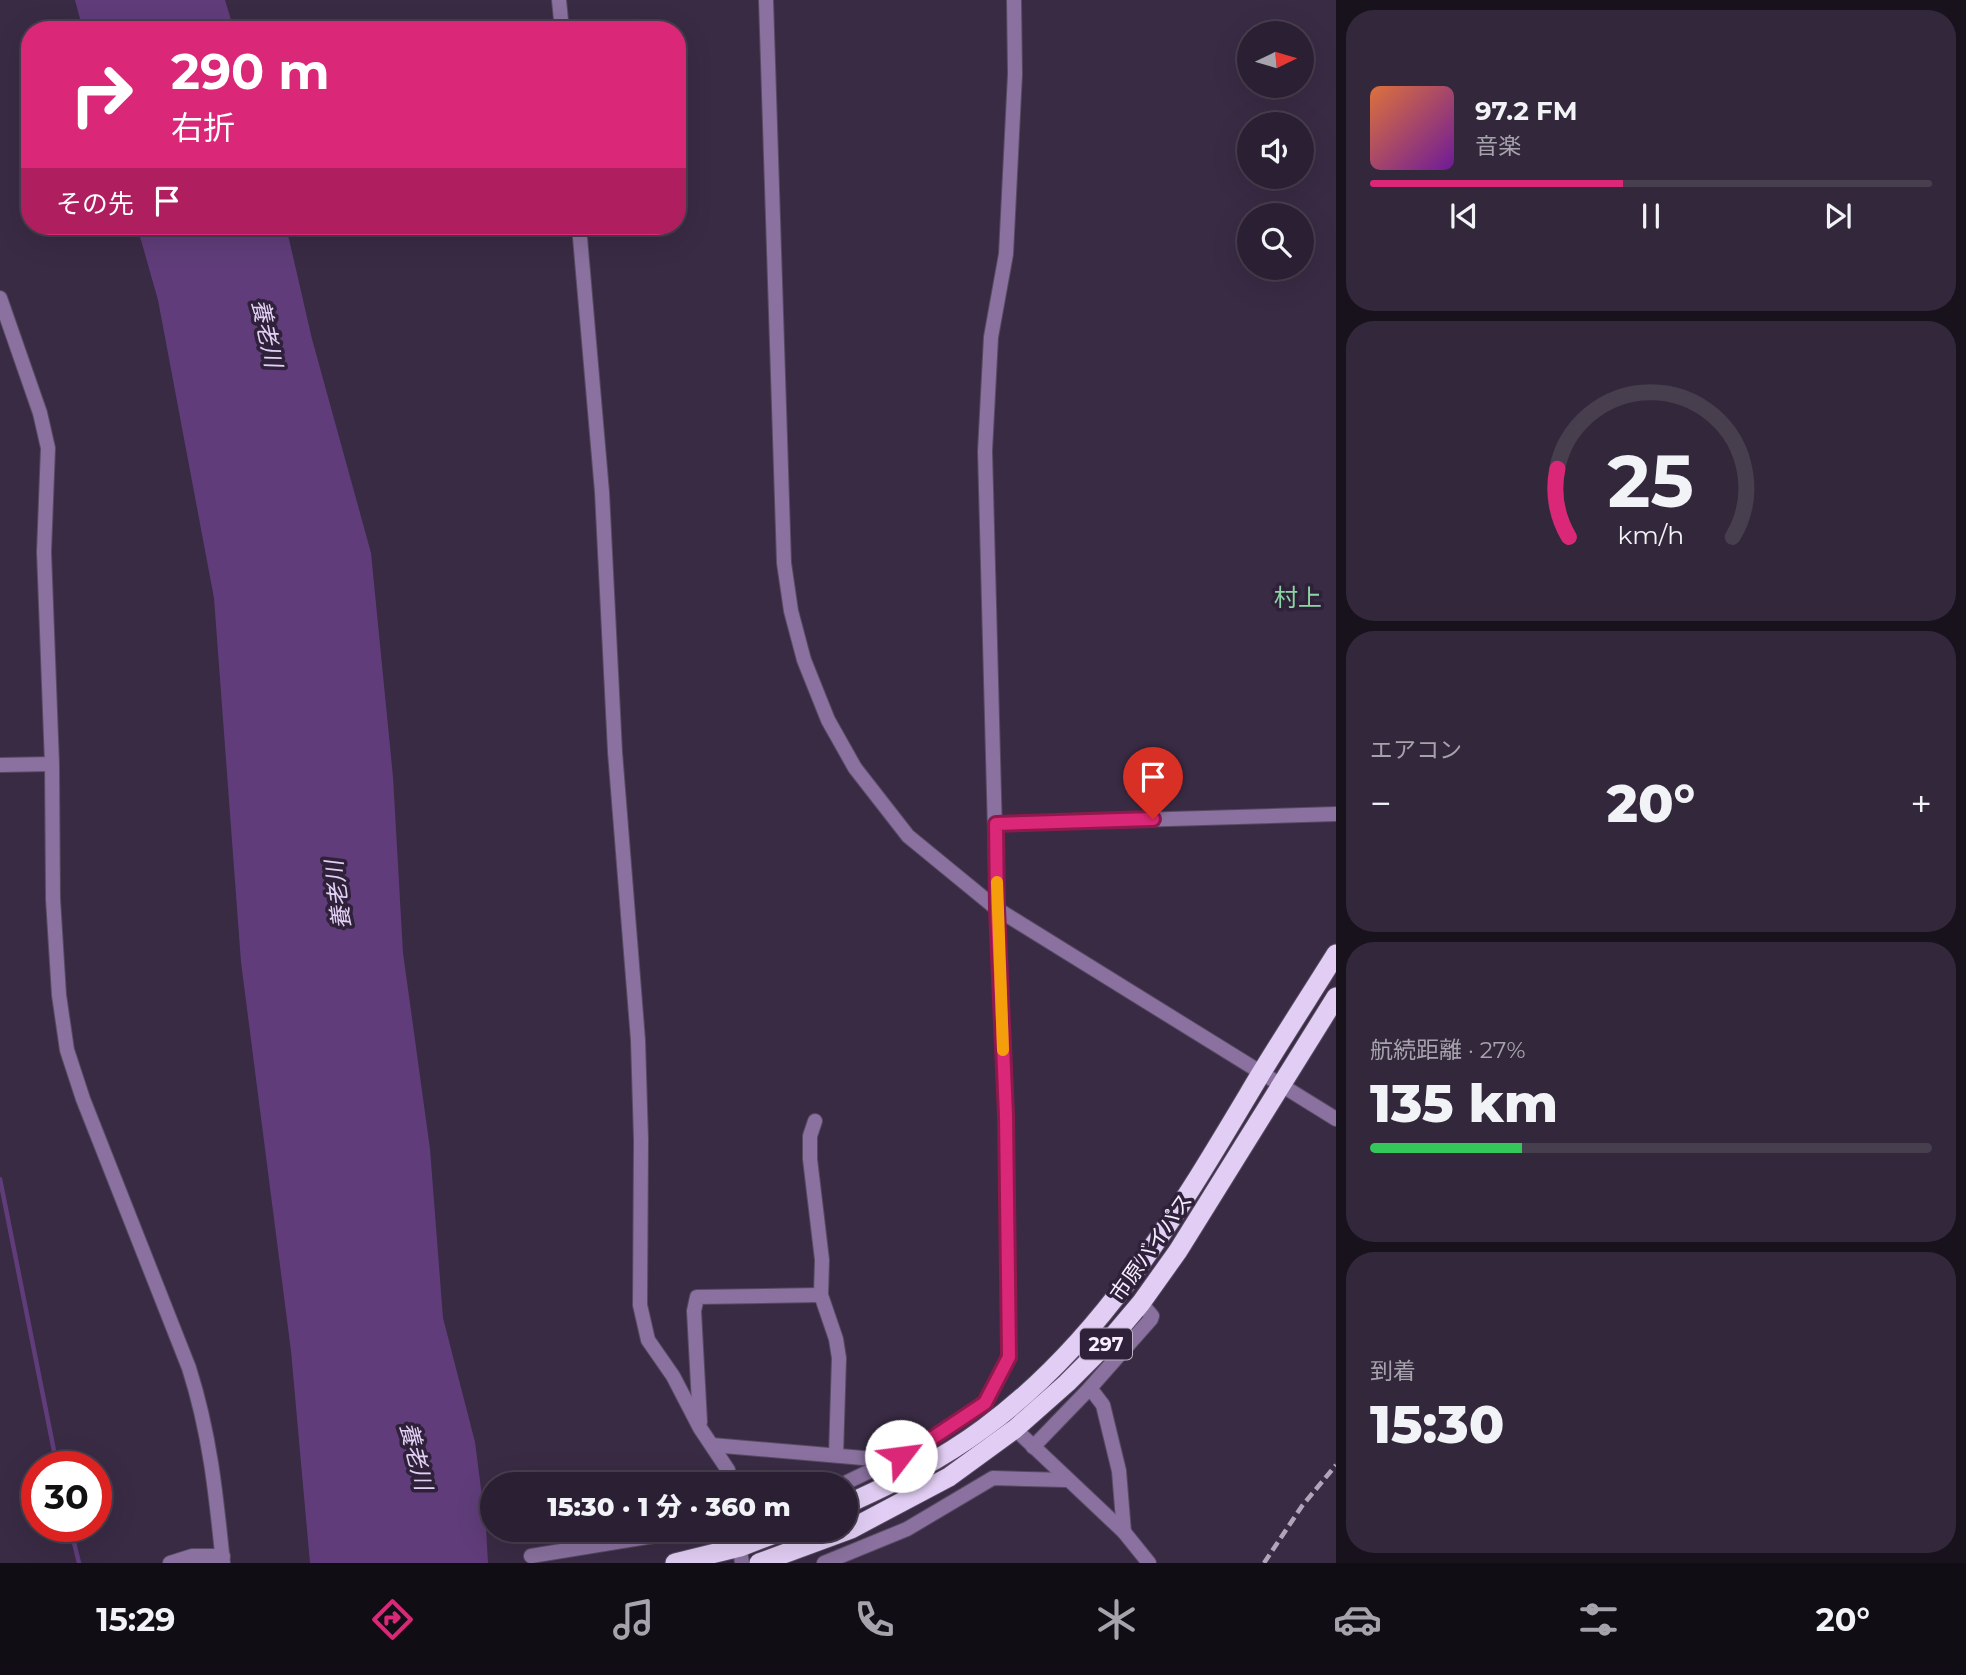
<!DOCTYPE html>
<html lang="ja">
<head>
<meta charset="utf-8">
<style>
	:root { --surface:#2b2033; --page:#33283b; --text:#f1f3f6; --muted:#a6a3ac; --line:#473e4e; --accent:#db2777 }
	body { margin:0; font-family:Montserrat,"Noto Sans JP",sans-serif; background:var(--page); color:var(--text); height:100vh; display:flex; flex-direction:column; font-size:26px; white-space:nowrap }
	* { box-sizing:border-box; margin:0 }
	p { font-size:23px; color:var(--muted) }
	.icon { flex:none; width:38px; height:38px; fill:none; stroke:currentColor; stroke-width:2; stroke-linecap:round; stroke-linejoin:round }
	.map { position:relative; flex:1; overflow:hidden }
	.details { display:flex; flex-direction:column; gap:10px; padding:10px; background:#18121c; width:630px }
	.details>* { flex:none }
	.banner { position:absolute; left:21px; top:21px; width:665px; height:214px; border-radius:28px; box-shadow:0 7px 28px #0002,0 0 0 2px var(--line); background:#db2777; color:#fff; overflow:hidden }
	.needle { width:46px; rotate:85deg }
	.fabs { position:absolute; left:1237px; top:21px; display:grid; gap:14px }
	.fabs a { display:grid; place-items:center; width:77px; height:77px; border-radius:50%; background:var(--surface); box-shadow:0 7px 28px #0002,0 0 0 2px var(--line); font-size:35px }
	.speed { position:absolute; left:21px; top:1451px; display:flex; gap:14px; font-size:35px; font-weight:700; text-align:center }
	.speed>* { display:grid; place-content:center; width:91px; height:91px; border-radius:50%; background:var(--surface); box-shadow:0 7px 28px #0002,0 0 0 2px var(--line); line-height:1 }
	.speed .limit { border:10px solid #d22; background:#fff; color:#111 }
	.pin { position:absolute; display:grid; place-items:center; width:60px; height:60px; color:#fff; margin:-72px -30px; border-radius:50% 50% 50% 0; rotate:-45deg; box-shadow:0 0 7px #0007 }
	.pin .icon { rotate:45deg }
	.me { position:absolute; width:77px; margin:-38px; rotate:60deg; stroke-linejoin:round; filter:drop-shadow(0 0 5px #0008) }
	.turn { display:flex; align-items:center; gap:24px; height:147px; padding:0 35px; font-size:32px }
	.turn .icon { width:91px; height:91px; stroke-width:2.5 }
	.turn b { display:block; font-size:49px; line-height:60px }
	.then { display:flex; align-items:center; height:66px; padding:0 35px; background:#0003; gap:14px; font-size:26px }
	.big { font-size:52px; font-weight:800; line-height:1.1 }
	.details .widget { flex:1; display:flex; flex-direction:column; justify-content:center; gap:10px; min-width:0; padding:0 24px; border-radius:28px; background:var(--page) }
	.details .dial { align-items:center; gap:0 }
	.dial svg { height:182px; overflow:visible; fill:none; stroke:var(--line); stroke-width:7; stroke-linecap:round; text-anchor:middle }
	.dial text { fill:var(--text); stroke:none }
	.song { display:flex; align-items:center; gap:21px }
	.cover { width:84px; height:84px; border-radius:10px; background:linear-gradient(135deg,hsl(20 70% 55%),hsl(280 70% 35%)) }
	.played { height:7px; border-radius:4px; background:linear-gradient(90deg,var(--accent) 45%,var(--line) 45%) }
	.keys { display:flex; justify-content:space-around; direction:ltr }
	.heat { display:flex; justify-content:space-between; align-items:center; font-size:38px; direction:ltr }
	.charge { height:10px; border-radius:5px; background:linear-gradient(90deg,#34c759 27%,var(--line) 0) }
	.trip { position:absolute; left:480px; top:1472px; width:378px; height:70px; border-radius:35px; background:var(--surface); box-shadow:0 7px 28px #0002,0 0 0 2px var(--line); font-weight:800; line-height:70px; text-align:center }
	.tab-bar { display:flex; height:112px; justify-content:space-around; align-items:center; background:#110d14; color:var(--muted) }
	.tab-bar .icon { width:49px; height:49px }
	.tab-bar .on { color:var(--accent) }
	.tab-bar b { font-size:32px; color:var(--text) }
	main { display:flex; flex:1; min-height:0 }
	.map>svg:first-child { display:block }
	.water { fill:#603d7a }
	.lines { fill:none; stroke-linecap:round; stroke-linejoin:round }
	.stream { stroke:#603d7a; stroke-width:4.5 }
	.minor-casing { stroke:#574a62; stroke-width:16 }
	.tertiary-casing { stroke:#574a62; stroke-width:16 }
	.trunk-casing { stroke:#574a62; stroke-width:21 }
	.minor { stroke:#8a719f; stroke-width:14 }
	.tertiary { stroke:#8a719f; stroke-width:14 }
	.trunk { stroke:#e2cef4; stroke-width:19 }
	.rail { stroke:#b0a5b9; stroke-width:4.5; stroke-dasharray:10 5; stroke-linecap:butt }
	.route-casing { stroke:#8e194d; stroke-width:18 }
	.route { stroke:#db2777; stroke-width:12 }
	.slow { stroke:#f59e0b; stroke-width:12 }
	.labels { text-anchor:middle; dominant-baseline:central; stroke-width:7; stroke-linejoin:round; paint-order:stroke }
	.shield { fill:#2e2139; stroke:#bbb0c4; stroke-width:2 }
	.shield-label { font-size:19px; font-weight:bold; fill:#f7eeff }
	.street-label { font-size:21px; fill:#f7eeff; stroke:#2e2139 }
	.water-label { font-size:23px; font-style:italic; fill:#e3d0f5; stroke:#2e2139 }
	.quarter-label { font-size:24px; fill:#8dd5a4; stroke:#2e2139 }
</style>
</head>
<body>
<main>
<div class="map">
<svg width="1336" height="1563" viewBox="0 0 1336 1563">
	<rect width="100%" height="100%" fill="#392b44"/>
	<g class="water">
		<polygon points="75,0 225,0 234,30 83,30"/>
		<polygon points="137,226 286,226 312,339 371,553 393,777 403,953 430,1149 443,1318 475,1442 486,1528 488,1563 310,1563 291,1351 241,962 214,598 158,300"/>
	</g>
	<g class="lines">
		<g class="stream">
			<polyline points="0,1179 57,1466"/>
			<polyline points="70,1526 79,1563"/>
		</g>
		<g class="minor-casing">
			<g id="minor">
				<polyline points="559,0 562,30"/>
				<polyline points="579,226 602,492 615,752 638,1040 641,1140 640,1305 648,1340 673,1376 700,1428 728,1470 730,1484"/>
				<path d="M0,298L40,413L48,448L44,552L52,764L53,899L59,995L67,1050L83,1099L189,1368C210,1434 216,1494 223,1563"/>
				<polyline points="0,765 52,764"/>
				<polyline points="996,824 1336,814"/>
				<polyline points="815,1121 810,1136 810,1159 822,1260 821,1295 836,1339 839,1358 836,1455"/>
				<polyline points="1090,1388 1103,1405 1119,1471 1124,1532"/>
				<polyline points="700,1422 694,1311 697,1297 821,1295"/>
				<polyline points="1015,1429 1124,1532 1149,1563"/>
				<polyline points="712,1445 875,1459 886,1463"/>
				<polyline points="1033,1447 1090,1388 1151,1319 1152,1316 1141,1303"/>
				<polyline points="843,1484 916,1449 985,1403 1009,1357 1006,1115 997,909 985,451 991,337 1006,254 1015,74 1014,0"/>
				<polyline points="737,1530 742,1563"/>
				<polyline points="531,1556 690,1530"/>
				<polyline points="170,1563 192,1556 223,1556"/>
				<polyline points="824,1563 907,1529 993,1478 1066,1480"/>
			</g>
		</g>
		<g class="tertiary-casing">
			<polyline id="tertiary" points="766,0 784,563 791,611 804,660 828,720 855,768 908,836 997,909 1336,1119"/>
		</g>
		<g class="trunk-casing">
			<g id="trunk">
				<path d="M845,1505C894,1483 941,1460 984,1428C1106,1339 1184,1202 1260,1075C1285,1034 1311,994 1336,954"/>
				<polyline points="675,1563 740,1547 785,1530"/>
				<polyline points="759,1563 851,1529 949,1477 1015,1429 1067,1383 1108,1342 1141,1303 1178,1251 1336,997"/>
			</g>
		</g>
		<use href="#minor" class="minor"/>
		<use href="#tertiary" class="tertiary"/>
		<use href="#trunk" class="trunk"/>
		<polyline class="rail" points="1264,1563 1302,1506 1336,1465"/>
	</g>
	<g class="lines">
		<g class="route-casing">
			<polyline id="route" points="901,1456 916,1449 985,1403 1009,1357 1006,1115 997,909 996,824 1153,819"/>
		</g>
		<use href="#route" class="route"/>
		<polyline class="slow" points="997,882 1003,1050"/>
	</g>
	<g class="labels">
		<rect class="shield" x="1080" y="1328.5" width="52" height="31" rx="5"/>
		<g class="shield-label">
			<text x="1106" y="1344">297</text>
		</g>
		<g class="street-label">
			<text transform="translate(1151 1247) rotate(-55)">市原バイパス</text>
		</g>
		<g class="water-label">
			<text transform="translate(267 333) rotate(78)">養老川</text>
			<text transform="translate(338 895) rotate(-97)">養老川</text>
			<text transform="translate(416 1456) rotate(76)">養老川</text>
		</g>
		<g class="quarter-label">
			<text x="1298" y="597">村上</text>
		</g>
	</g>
</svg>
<div class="fabs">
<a><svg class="needle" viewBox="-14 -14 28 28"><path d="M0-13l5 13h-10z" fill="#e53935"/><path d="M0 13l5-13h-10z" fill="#a6a3ac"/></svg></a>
<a><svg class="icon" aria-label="sound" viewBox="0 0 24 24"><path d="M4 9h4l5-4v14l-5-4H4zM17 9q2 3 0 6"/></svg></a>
<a><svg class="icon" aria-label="search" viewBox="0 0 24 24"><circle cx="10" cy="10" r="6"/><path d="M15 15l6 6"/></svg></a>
</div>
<div class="speed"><div class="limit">30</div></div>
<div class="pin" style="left:1153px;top:819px;background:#d93025"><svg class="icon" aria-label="arrive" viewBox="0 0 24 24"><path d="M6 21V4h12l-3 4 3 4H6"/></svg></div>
<svg class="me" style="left:901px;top:1456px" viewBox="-20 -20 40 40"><circle r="19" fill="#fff"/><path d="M0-13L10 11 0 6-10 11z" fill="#db2777"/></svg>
<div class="trip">15:30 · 1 分 · 360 m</div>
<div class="banner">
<div class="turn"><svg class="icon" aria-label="right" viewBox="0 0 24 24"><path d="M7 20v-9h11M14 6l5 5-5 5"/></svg><div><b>290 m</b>右折</div></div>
<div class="then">その先<svg class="icon" aria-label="arrive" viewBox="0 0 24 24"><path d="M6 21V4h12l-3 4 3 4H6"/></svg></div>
</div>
</div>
<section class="details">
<div class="widget">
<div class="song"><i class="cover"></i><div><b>97.2 FM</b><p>音楽</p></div></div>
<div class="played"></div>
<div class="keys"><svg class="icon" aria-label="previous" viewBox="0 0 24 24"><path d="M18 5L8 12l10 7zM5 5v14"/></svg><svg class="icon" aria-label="pause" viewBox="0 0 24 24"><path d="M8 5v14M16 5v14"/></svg><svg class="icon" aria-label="next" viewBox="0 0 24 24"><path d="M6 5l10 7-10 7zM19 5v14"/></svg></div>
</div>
<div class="widget dial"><svg viewBox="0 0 100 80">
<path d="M14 69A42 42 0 1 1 86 69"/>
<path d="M14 69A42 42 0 0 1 9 39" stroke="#db2777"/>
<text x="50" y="56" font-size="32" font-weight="700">25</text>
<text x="50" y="72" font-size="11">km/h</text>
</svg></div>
<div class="widget"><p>エアコン</p>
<div class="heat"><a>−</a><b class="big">20°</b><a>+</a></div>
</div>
<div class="widget"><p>航続距離 · 27%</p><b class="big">135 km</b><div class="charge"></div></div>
<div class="widget"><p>到着</p><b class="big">15:30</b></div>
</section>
</main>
<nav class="tab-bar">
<b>15:29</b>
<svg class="icon on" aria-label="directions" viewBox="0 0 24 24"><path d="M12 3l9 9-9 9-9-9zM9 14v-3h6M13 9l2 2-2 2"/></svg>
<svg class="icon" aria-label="music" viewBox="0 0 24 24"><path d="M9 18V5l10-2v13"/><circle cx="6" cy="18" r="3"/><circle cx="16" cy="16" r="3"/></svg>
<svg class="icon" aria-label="phone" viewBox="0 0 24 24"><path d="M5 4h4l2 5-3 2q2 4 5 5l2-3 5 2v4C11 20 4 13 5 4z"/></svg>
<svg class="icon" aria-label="climate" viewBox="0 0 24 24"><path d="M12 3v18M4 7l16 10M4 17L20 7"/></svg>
<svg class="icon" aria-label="car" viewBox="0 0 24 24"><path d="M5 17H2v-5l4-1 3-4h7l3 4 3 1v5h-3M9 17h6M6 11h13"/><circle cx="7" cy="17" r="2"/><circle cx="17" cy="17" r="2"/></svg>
<svg class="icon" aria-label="filters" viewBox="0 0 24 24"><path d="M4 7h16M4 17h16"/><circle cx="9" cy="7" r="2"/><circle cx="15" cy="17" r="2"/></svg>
<b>20°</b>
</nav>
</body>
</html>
